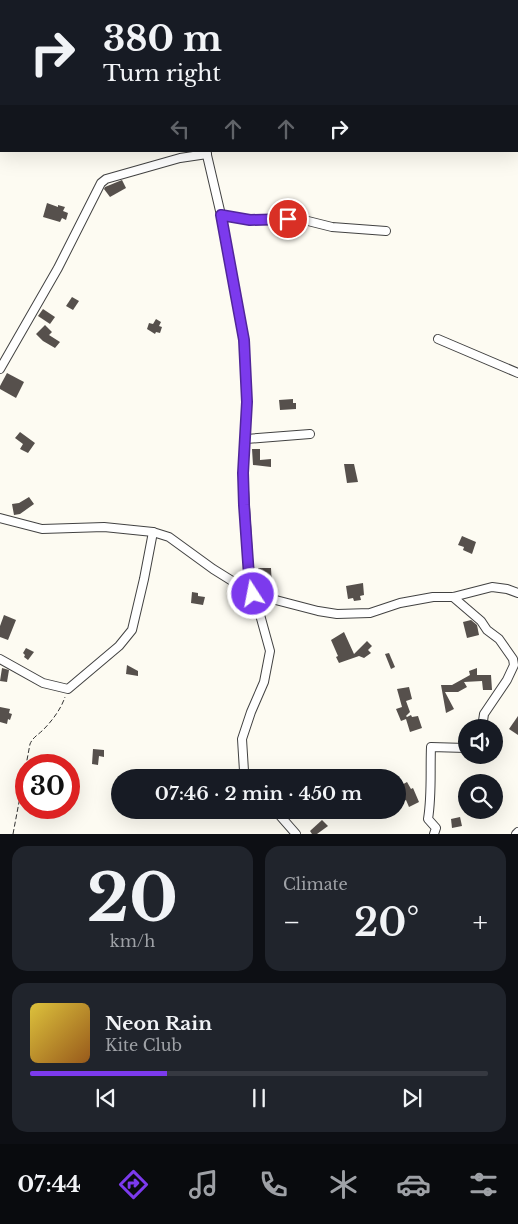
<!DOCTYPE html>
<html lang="en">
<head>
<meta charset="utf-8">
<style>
	:root { --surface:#171b24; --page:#20242c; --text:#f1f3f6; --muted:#9ea1a6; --line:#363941; --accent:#7c3aed }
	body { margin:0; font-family:"Libre Baskerville",serif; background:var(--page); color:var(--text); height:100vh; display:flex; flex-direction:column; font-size:19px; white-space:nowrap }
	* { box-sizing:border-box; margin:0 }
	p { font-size:16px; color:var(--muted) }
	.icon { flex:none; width:28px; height:28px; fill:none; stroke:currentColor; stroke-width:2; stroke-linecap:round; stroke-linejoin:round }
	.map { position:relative; height:834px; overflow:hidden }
	.details { display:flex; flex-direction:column; gap:12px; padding:12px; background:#0d0f14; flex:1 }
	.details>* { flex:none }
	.guide { position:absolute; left:0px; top:0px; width:519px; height:152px; box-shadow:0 5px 20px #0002; background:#171b24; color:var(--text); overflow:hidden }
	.tools { position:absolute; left:458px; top:719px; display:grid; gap:10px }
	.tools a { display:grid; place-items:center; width:45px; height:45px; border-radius:50%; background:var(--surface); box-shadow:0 5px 20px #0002; font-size:25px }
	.speed { position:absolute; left:15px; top:754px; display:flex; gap:10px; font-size:25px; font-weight:700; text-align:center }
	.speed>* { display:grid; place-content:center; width:65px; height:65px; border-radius:50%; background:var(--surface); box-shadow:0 5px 20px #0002; line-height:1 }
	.speed .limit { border:8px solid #d22; background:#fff; color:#111 }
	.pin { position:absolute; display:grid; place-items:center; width:42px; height:42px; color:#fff; margin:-21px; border:2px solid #fff; border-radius:50%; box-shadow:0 1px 5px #0007 }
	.me { position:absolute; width:55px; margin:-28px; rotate:349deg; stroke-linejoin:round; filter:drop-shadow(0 0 4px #0008) }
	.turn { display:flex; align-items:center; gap:18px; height:105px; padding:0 20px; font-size:22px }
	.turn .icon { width:65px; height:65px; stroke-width:2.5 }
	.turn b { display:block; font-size:35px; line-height:42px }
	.lanes { display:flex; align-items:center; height:48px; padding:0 20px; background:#0003; justify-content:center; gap:25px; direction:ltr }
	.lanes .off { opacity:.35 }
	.big { font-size:38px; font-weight:600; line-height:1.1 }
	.details .widget { flex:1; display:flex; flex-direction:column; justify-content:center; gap:8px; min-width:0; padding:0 18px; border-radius:15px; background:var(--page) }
	.details .dial { align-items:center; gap:0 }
	.dial b { font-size:65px; line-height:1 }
	.song { display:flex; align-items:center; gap:15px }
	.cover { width:60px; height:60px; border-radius:8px; background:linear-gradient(135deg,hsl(50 70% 55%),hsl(30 70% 35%)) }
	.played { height:5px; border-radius:2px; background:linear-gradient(90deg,var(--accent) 30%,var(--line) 30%) }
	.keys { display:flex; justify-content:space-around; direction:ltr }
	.heat { display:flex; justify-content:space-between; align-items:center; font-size:28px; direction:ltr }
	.details .tiles { flex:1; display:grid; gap:12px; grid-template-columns:1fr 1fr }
	.widget:last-child { grid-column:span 2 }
	.trip { position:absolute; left:111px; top:769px; width:295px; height:50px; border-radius:25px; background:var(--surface); box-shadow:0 5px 20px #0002; font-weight:600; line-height:50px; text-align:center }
	.dock { display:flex; height:80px; justify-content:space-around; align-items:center; background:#090b0e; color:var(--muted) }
	.dock .icon { width:35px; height:35px }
	.dock .active { color:var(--accent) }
	.dock b { font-size:22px; color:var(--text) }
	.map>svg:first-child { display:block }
	.building { fill:#56504c }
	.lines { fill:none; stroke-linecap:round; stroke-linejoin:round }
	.minor-casing { stroke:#424242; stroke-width:10 }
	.path { stroke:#313131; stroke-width:1; stroke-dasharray:5 2.5; stroke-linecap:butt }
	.minor { stroke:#fff; stroke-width:8 }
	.route-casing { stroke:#51269a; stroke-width:12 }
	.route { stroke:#7c3aed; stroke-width:9 }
</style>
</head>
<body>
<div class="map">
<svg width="518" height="834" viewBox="0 0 518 834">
	<rect width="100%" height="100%" fill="#fdfbf2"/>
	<g class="building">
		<polygon points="122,180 126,188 110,197 104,189 105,187"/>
		<polygon points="47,203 58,207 58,205 65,207 63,211 68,213 66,220 62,218 60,222 43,217"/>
		<polygon points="72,297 79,301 73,310 66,306"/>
		<polygon points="43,309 55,317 50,324 38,316"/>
		<polygon points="156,319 161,322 159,326 162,327 160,333 156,332 155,334 147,329 149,323 153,324"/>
		<polygon points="45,325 52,332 49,335 60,342 55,348 43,341 36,334"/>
		<polygon points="7,373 24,382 16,398 0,389 0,386"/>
		<polygon points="293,399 293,403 296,403 296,409 280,410 279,400"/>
		<polygon points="20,432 35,443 28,453 20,449 23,444 15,438"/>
		<polygon points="252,449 260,449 260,460 271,459 271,467 253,465"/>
		<polygon points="344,464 354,464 358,482 347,483"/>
		<polygon points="29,497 34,504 20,514 14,515 12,504 19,503"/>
		<polygon points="462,536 476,542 472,554 463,550 464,547 458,545"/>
		<polygon points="258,568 271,568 272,587 268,587 268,591 263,591 263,587 259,588"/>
		<polygon points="363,583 364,595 360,596 361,600 354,601 353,598 348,599 346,586"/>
		<polygon points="192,592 198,593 198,596 205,597 203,605 191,603"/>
		<polygon points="4,615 16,620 8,640 0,637 0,626"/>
		<polygon points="471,620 477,625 479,635 467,638 463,622"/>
		<polygon points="344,632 354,654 367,641 372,646 368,650 371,653 364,658 359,656 339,663 336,657 338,656 331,640"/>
		<polygon points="26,648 34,652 28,660 24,657 25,655 23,653"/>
		<polygon points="389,653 395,667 391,669 385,654"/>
		<polygon points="127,665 138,671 138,676 126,674"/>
		<polygon points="2,668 9,670 7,682 0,681"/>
		<polygon points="477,668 477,675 491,675 492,690 483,690 482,681 464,682 467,687 458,692 445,692 454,709 446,713 441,685 452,685 470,675 469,671"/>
		<polygon points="409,687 412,699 406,701 410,712 406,716 407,717 411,715 412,717 418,716 422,728 410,732 406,719 401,721 396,709 402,707 397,689"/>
		<polygon points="0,707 10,709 9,713 12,714 10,720 8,719 7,724 0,722"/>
		<polygon points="518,716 518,735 509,729"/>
		<polygon points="93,749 104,750 104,757 99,756 98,765 92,764"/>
		<polygon points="407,782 411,789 413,788 419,802 409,807 406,800 398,804 398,787"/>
		<polygon points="460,817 462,826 452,828 451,819"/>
		<polygon points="322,820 328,826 317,834 312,834 310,831"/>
	</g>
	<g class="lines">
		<g class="minor-casing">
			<g id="minor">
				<polyline points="179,1 179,0"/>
				<polyline points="206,151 221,215 244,340 247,402 243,473 249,575 270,651 264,682 251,712 242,739 244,771 248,778"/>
				<polyline points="221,215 250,220 304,220 332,227 386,231"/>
				<polyline points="438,339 518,373"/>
				<polyline points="0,369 58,268 101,183 106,179 180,158 207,154"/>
				<polyline points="246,439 310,434"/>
				<polyline points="0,518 42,529 104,527 153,532 169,537 213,569 253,594 318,611 337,614 370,613 400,603 433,597 453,597 492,587 507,589 518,593"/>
				<polyline points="453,597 481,621 487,630 499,639 513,659 514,665 507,680 484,714 482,728"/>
				<polyline points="0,659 43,683 68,689 119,646 132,630 144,579 153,532"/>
				<polyline points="275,810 296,834"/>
				<path d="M434,834L436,828L428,819C432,795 430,771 431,747L466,748"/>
				<polyline points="516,834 518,832"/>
			</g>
		</g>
		<path class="path" d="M13,834L30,744C33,737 38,735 43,730C52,721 61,709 65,697"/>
		<use href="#minor" class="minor"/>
	</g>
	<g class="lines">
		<g class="route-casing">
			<polyline id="route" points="253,594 249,576 244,505 243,473 247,402 244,340 221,215 250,220 288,219"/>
		</g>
		<use href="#route" class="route"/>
	</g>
</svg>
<div class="tools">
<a><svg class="icon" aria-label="sound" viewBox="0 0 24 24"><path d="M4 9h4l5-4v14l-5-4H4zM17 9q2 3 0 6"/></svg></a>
<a><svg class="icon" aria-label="search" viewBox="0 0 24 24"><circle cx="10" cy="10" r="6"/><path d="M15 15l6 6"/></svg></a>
</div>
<div class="speed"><div class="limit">30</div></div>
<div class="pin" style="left:288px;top:219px;background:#d93025"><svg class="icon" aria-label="arrive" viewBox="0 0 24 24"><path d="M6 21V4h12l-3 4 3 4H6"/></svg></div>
<svg class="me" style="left:253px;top:594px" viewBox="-20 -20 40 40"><circle r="17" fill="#7c3aed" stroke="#fff" stroke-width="3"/><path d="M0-11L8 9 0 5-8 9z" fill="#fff"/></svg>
<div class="trip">07:46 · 2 min · 450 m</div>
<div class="guide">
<div class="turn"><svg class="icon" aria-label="right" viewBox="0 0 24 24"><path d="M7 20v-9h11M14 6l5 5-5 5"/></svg><div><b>380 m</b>Turn right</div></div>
<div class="lanes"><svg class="icon off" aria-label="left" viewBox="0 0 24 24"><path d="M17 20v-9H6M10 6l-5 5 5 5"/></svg><svg class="icon off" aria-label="ahead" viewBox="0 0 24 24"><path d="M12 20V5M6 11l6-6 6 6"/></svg><svg class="icon off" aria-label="ahead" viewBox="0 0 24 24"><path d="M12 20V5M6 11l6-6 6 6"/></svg><svg class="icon" aria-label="right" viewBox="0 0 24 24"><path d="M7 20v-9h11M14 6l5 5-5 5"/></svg></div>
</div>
</div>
<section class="details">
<div class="tiles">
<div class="widget dial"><b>20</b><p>km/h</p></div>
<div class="widget"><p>Climate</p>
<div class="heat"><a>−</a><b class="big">20°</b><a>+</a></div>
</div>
<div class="widget">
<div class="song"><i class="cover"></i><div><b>Neon Rain</b><p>Kite Club</p></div></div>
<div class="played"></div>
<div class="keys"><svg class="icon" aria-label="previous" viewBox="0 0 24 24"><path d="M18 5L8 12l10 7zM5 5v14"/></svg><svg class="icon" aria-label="pause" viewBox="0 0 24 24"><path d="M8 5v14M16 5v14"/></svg><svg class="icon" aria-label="next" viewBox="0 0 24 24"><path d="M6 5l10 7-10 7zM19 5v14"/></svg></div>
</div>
</div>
</section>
<nav class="dock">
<b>07:44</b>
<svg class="icon active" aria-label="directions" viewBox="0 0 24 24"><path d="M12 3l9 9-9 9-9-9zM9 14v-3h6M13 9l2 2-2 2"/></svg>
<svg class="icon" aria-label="music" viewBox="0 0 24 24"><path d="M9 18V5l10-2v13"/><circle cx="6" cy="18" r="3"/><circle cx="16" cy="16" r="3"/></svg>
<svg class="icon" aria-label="phone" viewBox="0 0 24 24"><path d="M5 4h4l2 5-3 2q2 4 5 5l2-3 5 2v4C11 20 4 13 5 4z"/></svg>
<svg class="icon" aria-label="climate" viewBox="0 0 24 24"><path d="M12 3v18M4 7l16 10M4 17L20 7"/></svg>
<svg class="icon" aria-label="car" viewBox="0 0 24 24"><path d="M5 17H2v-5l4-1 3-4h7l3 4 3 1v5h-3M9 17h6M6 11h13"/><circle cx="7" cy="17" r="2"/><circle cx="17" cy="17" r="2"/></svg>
<svg class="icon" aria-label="filters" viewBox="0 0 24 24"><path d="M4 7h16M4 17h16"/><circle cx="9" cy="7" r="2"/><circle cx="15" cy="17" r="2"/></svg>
</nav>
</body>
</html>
